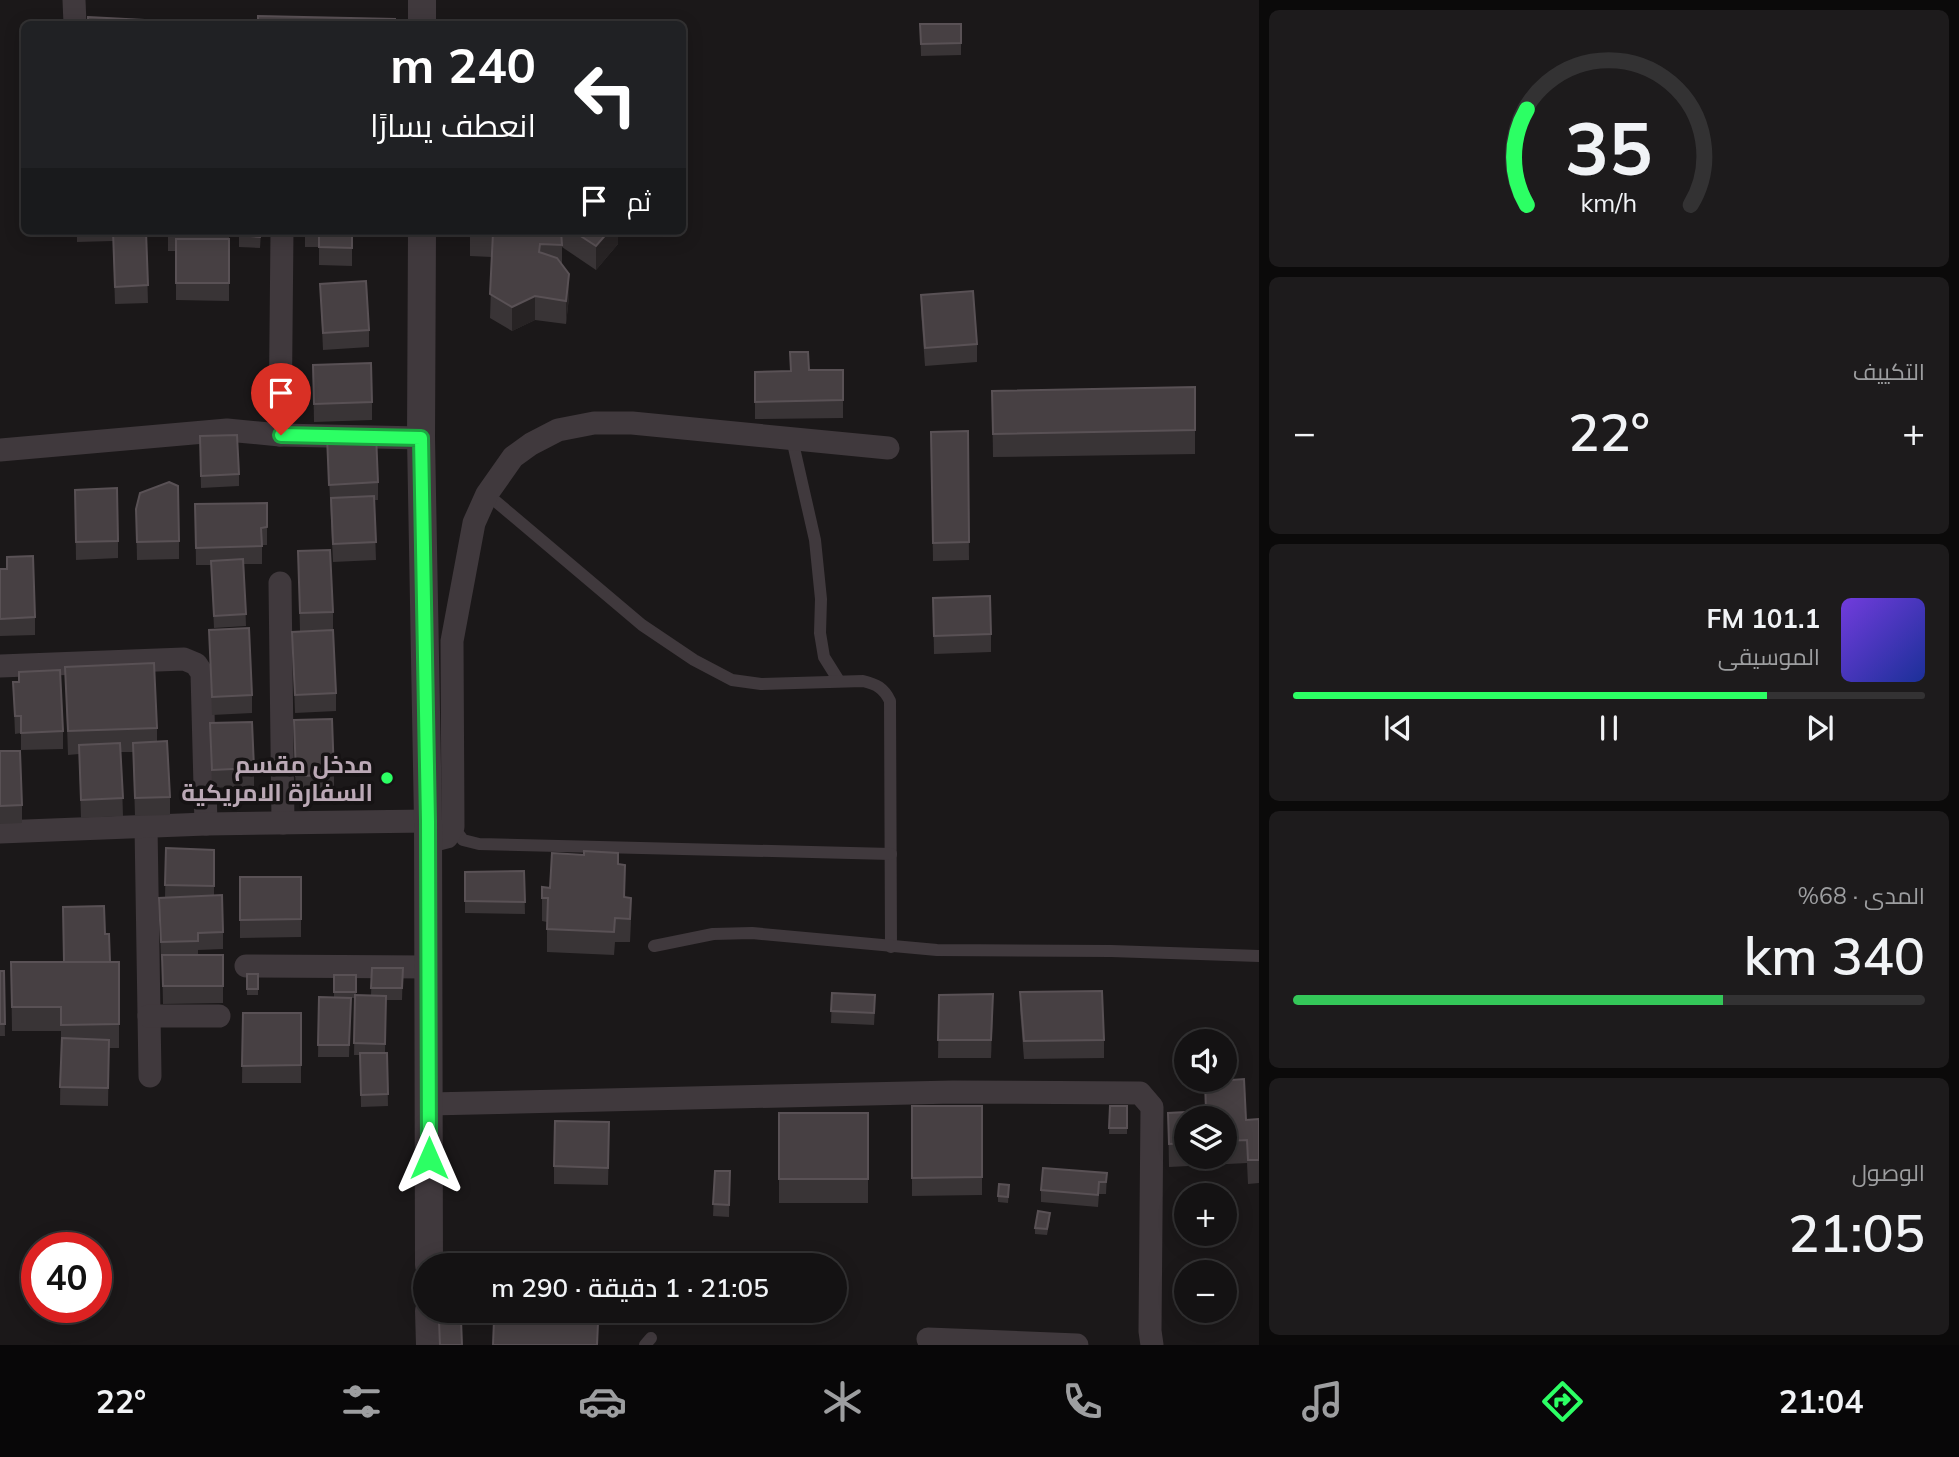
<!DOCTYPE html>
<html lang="ar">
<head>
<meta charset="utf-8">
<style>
	:root { --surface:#141213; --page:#1d1b1c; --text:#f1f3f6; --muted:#9d9ea0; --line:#333233; --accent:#2cff64 }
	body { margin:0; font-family:Mulish,Cairo,sans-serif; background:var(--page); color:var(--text); direction:rtl; height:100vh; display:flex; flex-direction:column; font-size:26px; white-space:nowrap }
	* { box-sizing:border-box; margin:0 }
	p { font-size:23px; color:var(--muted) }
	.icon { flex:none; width:38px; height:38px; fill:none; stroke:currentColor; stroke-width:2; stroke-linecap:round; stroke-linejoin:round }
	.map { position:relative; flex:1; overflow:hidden; direction:ltr }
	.panel { display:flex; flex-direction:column; gap:10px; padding:10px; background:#0b0a0a; width:700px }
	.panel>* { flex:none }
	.hud { position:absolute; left:21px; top:21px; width:665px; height:214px; border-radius:10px; box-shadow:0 4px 18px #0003,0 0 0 2px var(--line); direction:rtl; background:#202124; color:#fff; overflow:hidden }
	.fabs { position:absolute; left:1174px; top:1029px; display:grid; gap:14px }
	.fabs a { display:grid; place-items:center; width:63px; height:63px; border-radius:50%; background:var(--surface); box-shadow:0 4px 18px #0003,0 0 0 2px var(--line); font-size:35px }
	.speed { position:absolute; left:21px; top:1232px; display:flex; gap:14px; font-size:35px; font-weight:700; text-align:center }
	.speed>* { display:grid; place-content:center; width:91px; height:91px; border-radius:50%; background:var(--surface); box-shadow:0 4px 18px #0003,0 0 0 2px var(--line); line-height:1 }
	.speed .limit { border:10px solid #d22; background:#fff; color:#111 }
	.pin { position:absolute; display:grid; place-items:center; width:60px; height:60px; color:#fff; margin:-72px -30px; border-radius:50% 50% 50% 0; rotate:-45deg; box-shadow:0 0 7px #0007 }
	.pin .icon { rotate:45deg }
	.me { position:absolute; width:77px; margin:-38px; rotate:0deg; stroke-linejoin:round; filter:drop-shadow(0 0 5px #0008) }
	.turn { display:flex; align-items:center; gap:24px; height:147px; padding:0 35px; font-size:32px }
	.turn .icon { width:91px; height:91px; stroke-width:2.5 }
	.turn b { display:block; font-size:49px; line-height:60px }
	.then { display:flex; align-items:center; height:66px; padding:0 35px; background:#0003; gap:14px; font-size:26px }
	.big { font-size:52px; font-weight:600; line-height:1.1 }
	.panel .tile { flex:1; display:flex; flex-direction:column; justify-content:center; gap:10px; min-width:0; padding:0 24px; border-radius:10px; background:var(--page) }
	.panel .dial { align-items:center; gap:0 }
	.dial svg { height:182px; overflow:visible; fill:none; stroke:var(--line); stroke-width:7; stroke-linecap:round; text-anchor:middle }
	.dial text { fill:var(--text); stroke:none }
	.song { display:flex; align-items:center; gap:21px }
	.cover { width:84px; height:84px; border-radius:10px; background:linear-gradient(135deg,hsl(260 70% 55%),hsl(230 70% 35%)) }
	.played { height:7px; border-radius:4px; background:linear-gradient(90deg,var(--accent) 75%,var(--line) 75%) }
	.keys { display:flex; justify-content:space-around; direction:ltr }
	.heat { display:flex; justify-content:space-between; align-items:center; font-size:38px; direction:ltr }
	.charge { height:10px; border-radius:5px; background:linear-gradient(90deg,#34c759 68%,var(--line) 0) }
	.trip { position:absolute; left:413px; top:1253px; width:434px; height:70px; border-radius:35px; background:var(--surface); box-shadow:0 4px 18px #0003,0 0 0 2px var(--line); font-weight:600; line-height:70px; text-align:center; direction:rtl }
	.dock { display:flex; height:112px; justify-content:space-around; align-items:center; background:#080708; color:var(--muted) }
	.dock .icon { width:49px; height:49px }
	.dock .current { color:var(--accent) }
	.dock b { font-size:32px; color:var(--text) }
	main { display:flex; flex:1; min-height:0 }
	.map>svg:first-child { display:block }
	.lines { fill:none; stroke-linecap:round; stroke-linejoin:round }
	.service { stroke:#40393d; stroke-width:12 }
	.minor { stroke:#40393d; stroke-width:23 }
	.tertiary { stroke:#40393d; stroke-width:28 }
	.wall { fill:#393436; fill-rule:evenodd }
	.shaded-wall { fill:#272324 }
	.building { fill:#474043; stroke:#595155; stroke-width:2 }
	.route-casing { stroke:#1da641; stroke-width:18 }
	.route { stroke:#2cff64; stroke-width:12 }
	.poi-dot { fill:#2cff64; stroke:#161314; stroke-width:2.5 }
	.labels { text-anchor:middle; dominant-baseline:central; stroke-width:7; stroke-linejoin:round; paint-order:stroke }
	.poi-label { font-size:24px; font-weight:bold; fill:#bba9b6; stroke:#161314; text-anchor:end }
</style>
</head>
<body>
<main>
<section class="panel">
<div class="tile dial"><svg viewBox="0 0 100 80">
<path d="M14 69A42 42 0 1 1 86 69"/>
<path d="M14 69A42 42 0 0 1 14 27" stroke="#2cff64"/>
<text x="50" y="56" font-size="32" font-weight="700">35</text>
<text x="50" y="72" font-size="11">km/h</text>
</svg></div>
<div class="tile"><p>التكييف</p>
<div class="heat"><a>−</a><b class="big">22°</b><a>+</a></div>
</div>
<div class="tile">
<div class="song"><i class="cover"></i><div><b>101.1 FM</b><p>الموسيقى</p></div></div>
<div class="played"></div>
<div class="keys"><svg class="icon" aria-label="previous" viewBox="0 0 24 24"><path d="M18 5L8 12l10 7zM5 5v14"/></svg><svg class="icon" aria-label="pause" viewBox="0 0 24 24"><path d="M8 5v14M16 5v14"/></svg><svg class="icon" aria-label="next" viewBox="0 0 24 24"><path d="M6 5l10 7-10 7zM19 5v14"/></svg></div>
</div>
<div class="tile"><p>المدى · 68%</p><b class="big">340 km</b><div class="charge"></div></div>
<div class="tile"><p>الوصول</p><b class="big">21:05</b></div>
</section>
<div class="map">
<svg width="1259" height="1345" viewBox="0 0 1259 1345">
	<rect width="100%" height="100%" fill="#1b1819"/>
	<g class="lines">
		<g class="service">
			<polyline points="792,439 815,540 821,599 820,633 824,657 839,681"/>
			<path d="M487,494L642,625L694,660L732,680L761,684L863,681C876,684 884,688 890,701L891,947"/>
			<polyline points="453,827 463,840 479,844 891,854"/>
			<polyline points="654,946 713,934 752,933 937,950 1111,951 1259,956"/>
			<polyline points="645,1345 651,1338"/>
		</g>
		<g class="minor">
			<polyline points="74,0 75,24"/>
			<polyline points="280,435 282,231"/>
			<polyline points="0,450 227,430 280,435 421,438"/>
			<polyline points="280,583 283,823"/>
			<polyline points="0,666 184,659 196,664 202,673 206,824"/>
			<polyline points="146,826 150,1076"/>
			<polyline points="0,832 206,824 428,821"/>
			<polyline points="428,842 447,837 453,827 452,641 474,523 487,494 513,457 531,444 558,430 594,423 632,423 888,448"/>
			<polyline points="246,966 428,967"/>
			<polyline points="149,1016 219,1016"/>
			<polyline points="429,1104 953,1092 1140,1093 1152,1107 1150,1331 1152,1345"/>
			<polyline points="928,1339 1077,1345"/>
		</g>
		<g class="tertiary">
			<polyline points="422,24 422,0"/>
			<polyline points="422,231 421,438 428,821 429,1265"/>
			<polyline points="429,1311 430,1345"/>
		</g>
	</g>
	<g class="wall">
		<polygon points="920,24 961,24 961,55 921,56"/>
		<polygon points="77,231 146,231 148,303 115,304 113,241 77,242"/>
		<polygon points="168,231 229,231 229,301 176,300 176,251 168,251"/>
		<polygon points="239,231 261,231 260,248 239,247"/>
		<polygon points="305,231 352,231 352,266 319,265 319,247 305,247"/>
		<polygon points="470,231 618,231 618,244 596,270 562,247 562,264 569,297 566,324 535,320 512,331 490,318 492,257 470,256"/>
		<polygon points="320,284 369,330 369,347 323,350"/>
		<polygon points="921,295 977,344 977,362 925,366 921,312"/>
		<polygon points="313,365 372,402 372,420 314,422"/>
		<polygon points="843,370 843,418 755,419 755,372"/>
		<polygon points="1195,387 1195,454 993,457 992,391"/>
		<polygon points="968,431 969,560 933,561 931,432"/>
		<polygon points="327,436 378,482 378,500 374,500 376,560 333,562"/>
		<polygon points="200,448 239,474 239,486 201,488"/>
		<polygon points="75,490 118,541 118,558 76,560"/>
		<polygon points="267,503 267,545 262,545 262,564 244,564 246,626 214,628 211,565 196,565 195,504"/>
		<polygon points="136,509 179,541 179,559 137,560"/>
		<polygon points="298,551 333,612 333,630 300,631"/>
		<polygon points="0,569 35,617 35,635 0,636"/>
		<polygon points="933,598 991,634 991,652 934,654"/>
		<polygon points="209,630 252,695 252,713 212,715"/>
		<polygon points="292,632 336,693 336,711 295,713"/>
		<polygon points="65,667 157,728 157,742 170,797 170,815 135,816 133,752 121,752 123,816 81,818 79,754 68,755"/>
		<polygon points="13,682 63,731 63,749 21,750 21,733 15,734"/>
		<polygon points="210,723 254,768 254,786 212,788"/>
		<polygon points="294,738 334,775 334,793 296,794"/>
		<polygon points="0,751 22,805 22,823 0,824"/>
		<polygon points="166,848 214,850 214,896 223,932 223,949 198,950 198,955 223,955 223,1003 163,1004 162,960 161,960 159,898 165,897"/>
		<polygon points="618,864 631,921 630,942 615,942 614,955 547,952 547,922 542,921 542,887 550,888"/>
		<polygon points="524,871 525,914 465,913 465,872"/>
		<polygon points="240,877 301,877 301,937 240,938"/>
		<polygon points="105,934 110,962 119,962 119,1048 109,1048 108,1106 60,1105 61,1031 12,1031 11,962 64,962"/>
		<polygon points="372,968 403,968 402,1000 386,1000 385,1053 387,1053 388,1106 361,1107 360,1055 354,1055 355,998 347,998 351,998 349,1057 318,1057 319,997 334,998 334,975 356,975 356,995 371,995"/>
		<polygon points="0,971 4,971 5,1036 0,1036"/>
		<rect x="247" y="974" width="11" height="21"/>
		<polygon points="1020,992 1104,1040 1104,1058 1024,1059 1020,1010"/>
		<polygon points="832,993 875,1007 874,1025 831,1023"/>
		<polygon points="939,995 993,1012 991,1058 938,1058"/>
		<polygon points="243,1013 301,1013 301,1083 242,1083"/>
		<path d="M1205,1082L1246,1120L1259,1119V1183L1248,1184L1247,1163L1169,1167L1168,1113L1205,1111ZM1186,1118H1225V1157H1186Z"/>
		<polygon points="912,1106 982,1106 982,1195 912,1196"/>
		<polygon points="1110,1106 1127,1106 1127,1134 1109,1134"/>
		<rect x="779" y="1113" width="89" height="90"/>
		<polygon points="609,1140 608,1185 554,1184 554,1166"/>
		<polygon points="715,1171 730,1171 729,1217 713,1216"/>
		<polygon points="1107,1173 1106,1194 1099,1194 1098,1207 1041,1202 1041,1190"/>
		<polygon points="1009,1191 1008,1203 998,1202 998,1196"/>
		<polygon points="1050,1219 1047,1235 1035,1234 1035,1228"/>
	</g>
	<g class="shaded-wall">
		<polygon points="609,231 618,231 618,244 596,270 596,246"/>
		<polygon points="569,274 569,297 566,324 566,301"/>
		<polygon points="535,296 535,320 512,331 512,307"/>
		<polygon points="993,994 993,1012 991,1058 991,1040"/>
	</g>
	<g class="building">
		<polygon points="258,16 395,19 395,24 258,24"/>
		<polygon points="88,17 182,22 182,24 88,24"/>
		<polygon points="920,24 961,24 961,43 921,44"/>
		<polygon points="113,231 146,231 148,285 115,287"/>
		<polygon points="168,231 229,231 229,234 168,233"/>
		<polygon points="239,231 261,231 260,237 239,235"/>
		<polygon points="319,231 352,231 352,248 319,247"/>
		<polygon points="470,231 561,231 562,245 540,244 539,252 557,258 569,274 566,301 535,296 512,307 490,294 493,233 470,233"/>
		<polygon points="573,231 609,231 596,246"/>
		<rect x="176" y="239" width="53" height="44"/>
		<polygon points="366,281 369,330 323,333 320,284"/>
		<polygon points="973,291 977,344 925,348 921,295"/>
		<polygon points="790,352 808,352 809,370 843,370 843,400 755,402 755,372 791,371"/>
		<polygon points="371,363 372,402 314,404 313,365"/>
		<polygon points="1195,387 1195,430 993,434 992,391"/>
		<polygon points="968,431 969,542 933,543 931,432"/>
		<polygon points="376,434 378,482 329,485 327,436"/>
		<polygon points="237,435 239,474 201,476 200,436"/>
		<polygon points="169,482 178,486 179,541 137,542 136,509 140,493"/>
		<polygon points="117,488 118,541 76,542 75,490"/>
		<polygon points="374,496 376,542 333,544 331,498"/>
		<polygon points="267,503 267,527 261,528 262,546 196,548 195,504"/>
		<polygon points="330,550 333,612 300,613 298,551"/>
		<polygon points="33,556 35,617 0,619 0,569 7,569 7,557"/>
		<polygon points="243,559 246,614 214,616 211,561"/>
		<polygon points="990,596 991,634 934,636 933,598"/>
		<polygon points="249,628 252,695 212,697 209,630"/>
		<polygon points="333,630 336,693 295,695 292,632"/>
		<polygon points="154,663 157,728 68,731 65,667"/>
		<polygon points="60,670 63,731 21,733 21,716 15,716 13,682 19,682 19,672"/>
		<polygon points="332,719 334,775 296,776 294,720"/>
		<polygon points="252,722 254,768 212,770 210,723"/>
		<polygon points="167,741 170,797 135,798 133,743"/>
		<polygon points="120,743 123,798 81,800 79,745"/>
		<polygon points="0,751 20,751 22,805 0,806"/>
		<polygon points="166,848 214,850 214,886 165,885"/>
		<polygon points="584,851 618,853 618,864 625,865 624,897 631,898 630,919 615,918 614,932 547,929 548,898 542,898 542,887 550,888 552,853 584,855"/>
		<polygon points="524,871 525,902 465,901 465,872"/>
		<polygon points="240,877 301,877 301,919 240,920"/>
		<polygon points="222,895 223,932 198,933 198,941 161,942 159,898"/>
		<polygon points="104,906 105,934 109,934 110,962 64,962 63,907"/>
		<polygon points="162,955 223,955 223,986 163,986"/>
		<polygon points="11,962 119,962 119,1024 61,1025 61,1007 12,1007"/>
		<polygon points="372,968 403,968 402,988 371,988"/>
		<polygon points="0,971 4,971 5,1024 0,1024"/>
		<rect x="247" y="974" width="11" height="15"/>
		<rect x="334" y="975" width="22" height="17"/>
		<polygon points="1102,991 1104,1040 1024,1041 1020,992"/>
		<polygon points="832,993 875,995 874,1013 831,1011"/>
		<polygon points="993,994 991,1040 938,1040 939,995"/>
		<polygon points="355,995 386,996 385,1044 354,1043"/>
		<polygon points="319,997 351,998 349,1045 318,1045"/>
		<polygon points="243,1013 301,1013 301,1065 242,1066"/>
		<polygon points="62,1038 109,1040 108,1088 60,1087"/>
		<polygon points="360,1053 387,1053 388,1094 361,1095"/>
		<polygon points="1244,1079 1246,1120 1259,1119 1259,1160 1248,1160 1247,1140 1225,1141 1225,1118 1186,1118 1186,1143 1169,1144 1168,1113 1206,1111 1205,1082"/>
		<polygon points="912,1106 982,1106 982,1177 912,1178"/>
		<polygon points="1110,1106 1127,1106 1127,1128 1109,1128"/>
		<rect x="779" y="1113" width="89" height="66"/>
		<polygon points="555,1121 609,1122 608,1168 554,1166"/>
		<polygon points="1043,1168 1107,1173 1106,1182 1099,1182 1098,1195 1041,1190"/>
		<polygon points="715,1171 730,1171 729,1205 713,1204"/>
		<polygon points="999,1184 1009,1185 1008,1197 998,1196"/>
		<polygon points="1038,1211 1050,1213 1047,1229 1035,1228"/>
		<polygon points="461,1320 462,1345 440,1345 439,1321"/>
		<polygon points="494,1320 598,1323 597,1345 493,1345"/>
	</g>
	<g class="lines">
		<g class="route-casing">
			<polyline id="route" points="281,435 421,438 428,821 429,1158"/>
		</g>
		<use href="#route" class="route"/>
	</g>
	<circle class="poi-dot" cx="387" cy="778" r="7"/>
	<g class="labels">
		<g class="poi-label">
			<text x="373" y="764">مدخل مقسم<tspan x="373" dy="28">السفارة الامريكية</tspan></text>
		</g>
	</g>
</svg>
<div class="fabs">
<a><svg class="icon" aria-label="sound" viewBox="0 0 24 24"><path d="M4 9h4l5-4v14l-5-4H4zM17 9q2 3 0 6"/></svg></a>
<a><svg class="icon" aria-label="layers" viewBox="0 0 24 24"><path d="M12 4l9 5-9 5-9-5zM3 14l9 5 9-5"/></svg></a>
<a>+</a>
<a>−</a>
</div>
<div class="speed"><div class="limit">40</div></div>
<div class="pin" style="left:281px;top:435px;background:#d93025"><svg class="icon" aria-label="arrive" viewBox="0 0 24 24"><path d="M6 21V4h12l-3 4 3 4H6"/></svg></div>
<svg class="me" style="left:429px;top:1158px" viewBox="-20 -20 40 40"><path d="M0-17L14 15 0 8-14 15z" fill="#2cff64" stroke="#fff" stroke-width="4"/></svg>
<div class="trip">21:05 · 1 دقيقة · 290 m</div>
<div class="hud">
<div class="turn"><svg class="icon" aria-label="left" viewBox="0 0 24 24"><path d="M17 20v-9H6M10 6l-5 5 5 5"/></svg><div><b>240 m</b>انعطف يسارًا</div></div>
<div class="then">ثم<svg class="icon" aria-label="arrive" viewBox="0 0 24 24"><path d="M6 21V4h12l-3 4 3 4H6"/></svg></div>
</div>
</div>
</main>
<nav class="dock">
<b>21:04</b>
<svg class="icon current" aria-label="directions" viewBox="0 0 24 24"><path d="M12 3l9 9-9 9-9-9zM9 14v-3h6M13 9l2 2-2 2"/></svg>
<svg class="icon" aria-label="music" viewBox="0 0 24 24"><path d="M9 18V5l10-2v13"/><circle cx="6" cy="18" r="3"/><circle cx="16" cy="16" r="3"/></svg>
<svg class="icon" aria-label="phone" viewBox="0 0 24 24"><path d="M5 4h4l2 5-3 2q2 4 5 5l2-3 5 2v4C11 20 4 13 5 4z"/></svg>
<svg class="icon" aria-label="climate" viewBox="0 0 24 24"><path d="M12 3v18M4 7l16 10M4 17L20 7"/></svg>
<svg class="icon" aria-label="car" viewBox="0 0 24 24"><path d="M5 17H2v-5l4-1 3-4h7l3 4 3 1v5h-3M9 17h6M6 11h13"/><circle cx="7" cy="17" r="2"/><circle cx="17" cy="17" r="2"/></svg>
<svg class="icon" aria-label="filters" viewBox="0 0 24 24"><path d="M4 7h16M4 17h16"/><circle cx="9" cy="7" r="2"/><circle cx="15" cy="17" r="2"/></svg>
<b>22°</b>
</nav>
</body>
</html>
